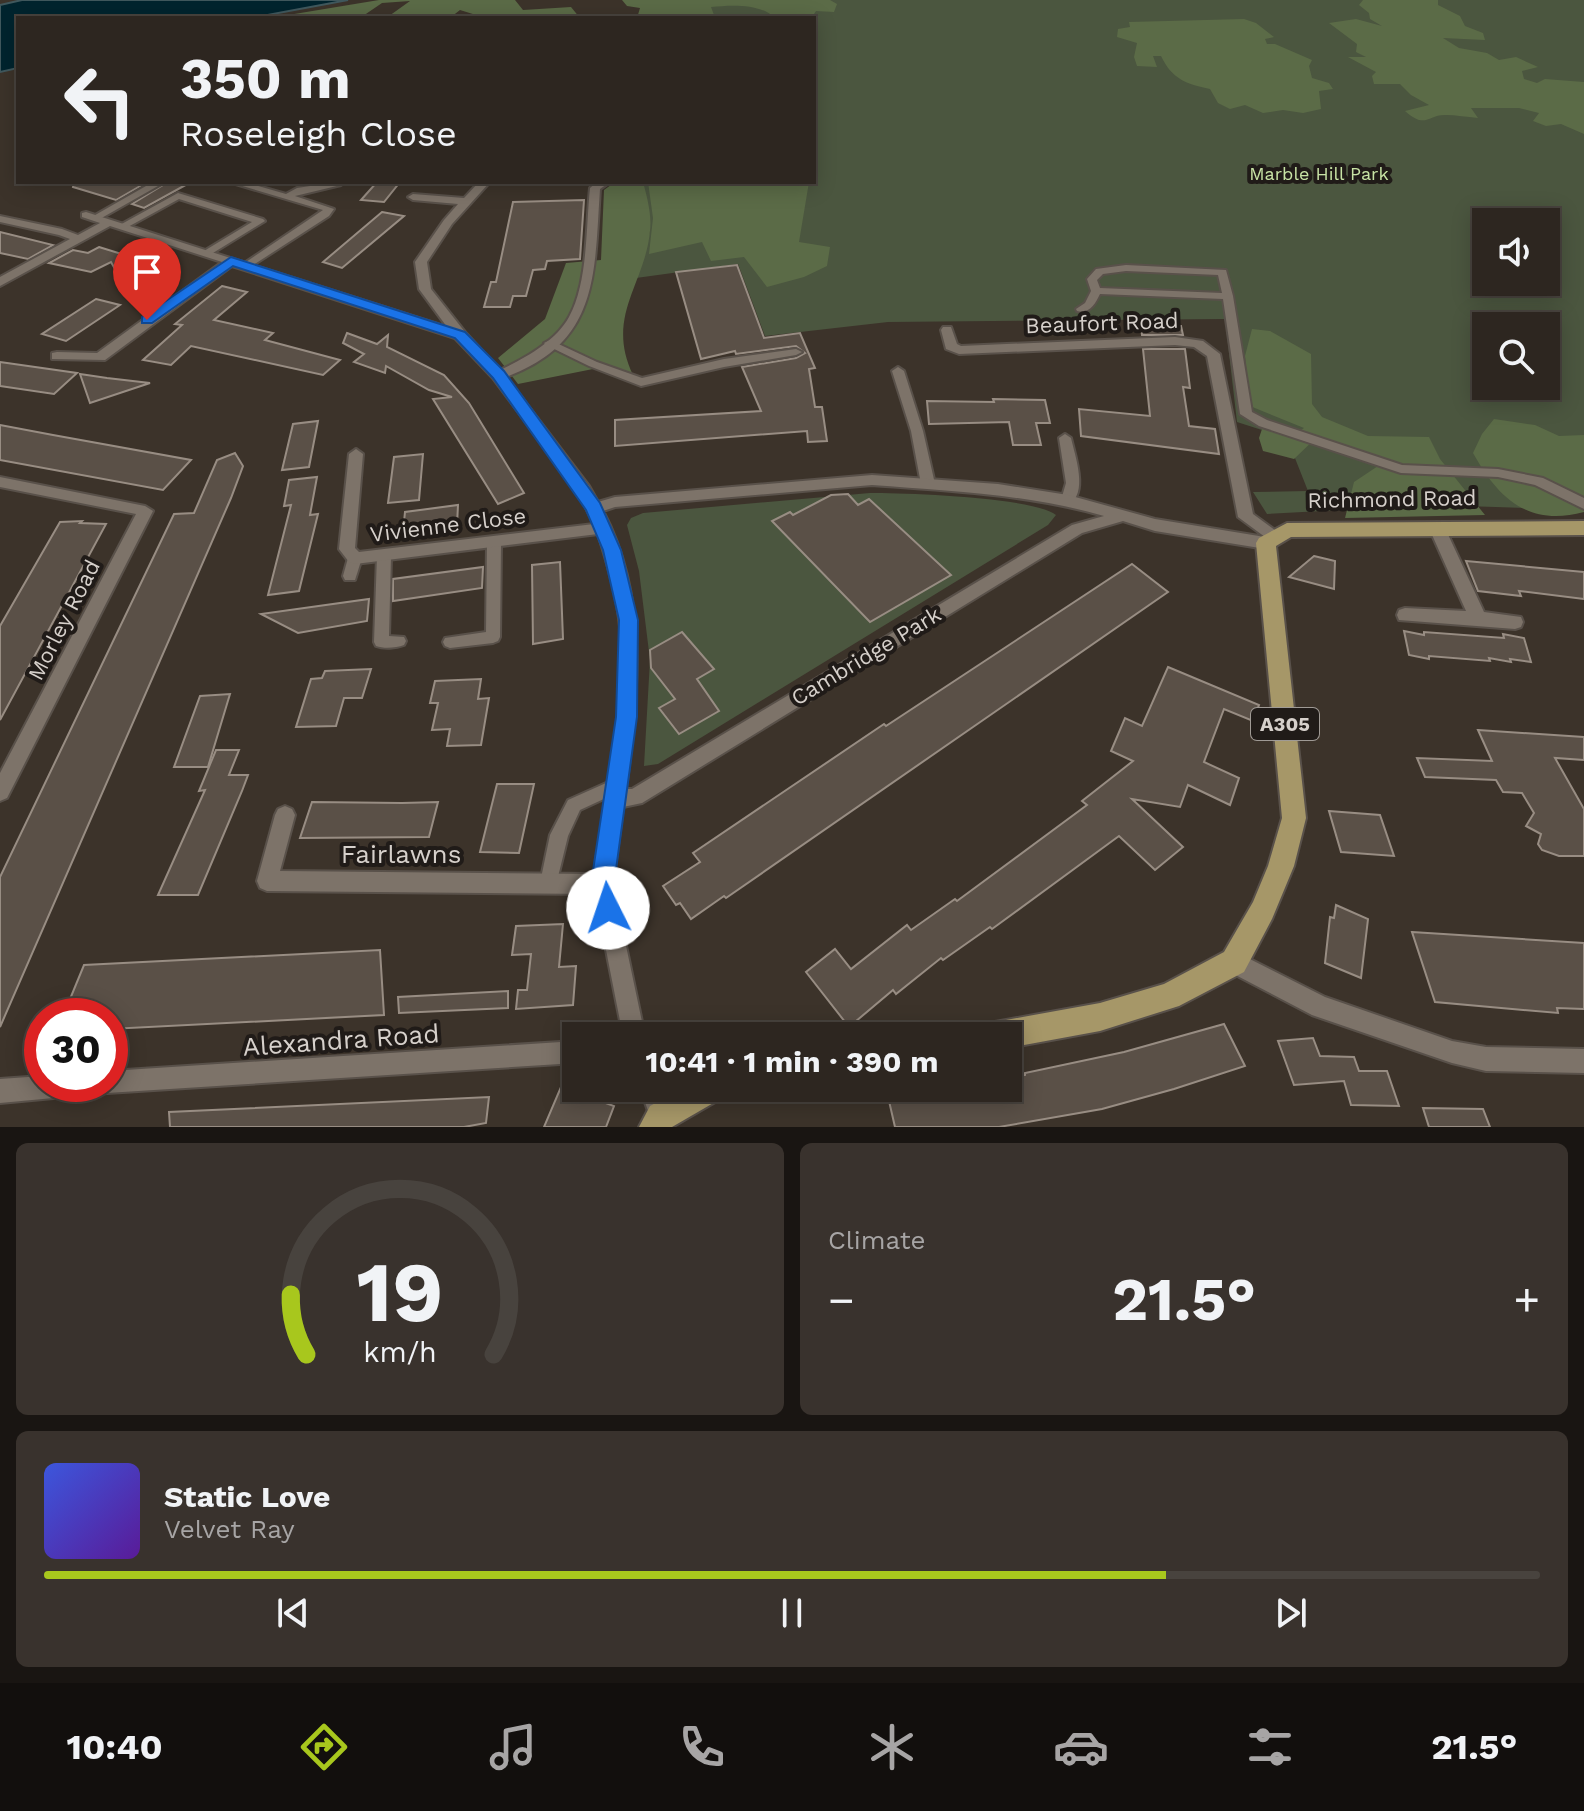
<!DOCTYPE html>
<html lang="en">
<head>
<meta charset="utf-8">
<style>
	:root { --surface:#2d2620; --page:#39322d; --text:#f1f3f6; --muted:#a7a5a5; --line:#48433e; --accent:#a8c71d }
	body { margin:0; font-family:"Work Sans",sans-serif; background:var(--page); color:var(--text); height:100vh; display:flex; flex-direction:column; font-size:30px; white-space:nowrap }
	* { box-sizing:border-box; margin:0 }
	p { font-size:26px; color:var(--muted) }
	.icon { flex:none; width:44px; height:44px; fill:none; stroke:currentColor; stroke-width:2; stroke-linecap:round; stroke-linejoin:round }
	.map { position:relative; height:1127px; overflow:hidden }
	.details { display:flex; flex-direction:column; gap:16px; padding:16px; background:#191512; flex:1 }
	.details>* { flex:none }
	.top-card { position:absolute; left:16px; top:16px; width:800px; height:168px; border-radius:0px; box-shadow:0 4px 20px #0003,0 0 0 2px var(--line); background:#2d2620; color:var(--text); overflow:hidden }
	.controls { position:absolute; left:1472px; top:208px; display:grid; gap:16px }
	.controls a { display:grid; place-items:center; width:88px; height:88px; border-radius:0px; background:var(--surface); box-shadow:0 4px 20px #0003,0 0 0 2px var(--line); font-size:40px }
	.speed { position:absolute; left:24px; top:998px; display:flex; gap:16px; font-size:40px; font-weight:700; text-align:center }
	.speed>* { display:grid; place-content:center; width:104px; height:104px; border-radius:50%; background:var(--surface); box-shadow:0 4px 20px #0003,0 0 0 2px var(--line); line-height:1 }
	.speed .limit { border:12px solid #d22; background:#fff; color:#111 }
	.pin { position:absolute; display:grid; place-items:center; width:68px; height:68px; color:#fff; margin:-82px -34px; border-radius:50% 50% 50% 0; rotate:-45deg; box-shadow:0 0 8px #0007 }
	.pin .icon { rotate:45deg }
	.me { position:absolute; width:88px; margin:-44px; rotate:356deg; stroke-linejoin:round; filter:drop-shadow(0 0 6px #0008) }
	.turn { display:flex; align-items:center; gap:28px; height:168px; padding:0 32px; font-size:36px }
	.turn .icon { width:104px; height:104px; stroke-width:2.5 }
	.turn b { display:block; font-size:56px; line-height:68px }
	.big { font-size:60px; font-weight:700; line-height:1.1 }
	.details .tile { flex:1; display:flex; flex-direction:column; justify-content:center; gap:12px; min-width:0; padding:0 28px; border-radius:12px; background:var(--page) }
	.details .dial { align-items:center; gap:0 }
	.dial svg { height:208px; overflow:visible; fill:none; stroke:var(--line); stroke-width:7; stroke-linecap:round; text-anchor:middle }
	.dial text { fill:var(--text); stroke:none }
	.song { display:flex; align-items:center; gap:24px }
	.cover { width:96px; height:96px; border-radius:12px; background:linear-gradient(135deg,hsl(230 70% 55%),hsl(270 70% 35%)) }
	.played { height:8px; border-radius:4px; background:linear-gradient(90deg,var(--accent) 75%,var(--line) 75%) }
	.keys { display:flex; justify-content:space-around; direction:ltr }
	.heat { display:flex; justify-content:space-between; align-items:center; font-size:44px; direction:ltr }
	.details .tiles { flex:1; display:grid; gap:16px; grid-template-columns:1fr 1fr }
	.tile:last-child { grid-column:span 2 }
	.trip { position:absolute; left:562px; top:1022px; width:460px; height:80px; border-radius:0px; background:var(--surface); box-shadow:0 4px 20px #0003,0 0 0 2px var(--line); font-weight:700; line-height:80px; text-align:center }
	.dock { display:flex; height:128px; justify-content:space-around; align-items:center; background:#120f0d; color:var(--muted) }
	.dock .icon { width:56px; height:56px }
	.dock .current { color:var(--accent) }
	.dock b { font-size:36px; color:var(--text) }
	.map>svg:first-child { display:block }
	.green { fill:#4b563f; fill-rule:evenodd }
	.forest { fill:#5b6b47 }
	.water { fill:#00242e; stroke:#40585d; stroke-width:2 }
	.building { fill:#5a5047; stroke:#988d83; stroke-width:2 }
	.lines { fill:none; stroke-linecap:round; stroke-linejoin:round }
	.lane-casing { stroke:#59514a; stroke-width:4 }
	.street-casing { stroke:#59514a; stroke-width:4 }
	.primary-casing { stroke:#59514a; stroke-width:4 }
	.lane { fill:#7d7369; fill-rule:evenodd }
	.street { fill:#7d7369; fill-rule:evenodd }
	.primary { fill:#a69768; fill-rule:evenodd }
	.route { fill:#1a73e8; stroke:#114b97; stroke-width:2 }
	.labels { text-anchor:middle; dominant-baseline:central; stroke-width:8; stroke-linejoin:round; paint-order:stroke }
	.far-park-label { font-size:18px; fill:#c8e4a5; stroke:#201b18 }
	.shield { fill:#201b18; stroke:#9f9a95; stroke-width:2 }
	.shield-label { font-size:20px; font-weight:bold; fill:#d6d0cb }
	.street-label { font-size:22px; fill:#d6d0cb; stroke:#201b18 }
	.near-street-label { font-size:26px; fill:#d6d0cb; stroke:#201b18 }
</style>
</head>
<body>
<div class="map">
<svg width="1584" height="1127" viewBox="0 0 1584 1127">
	<rect width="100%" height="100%" fill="#3c332a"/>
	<g class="green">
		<path d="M678,0H1584V510L1434,505L1267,514L1253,492L1308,491L1287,438L1237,422L1225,319L888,322L765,336L738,264L636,278L650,231L643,182H814V18H688ZM1486,222H1546V282H1486ZM1486,326H1546V386H1486Z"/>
		<path d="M870,493C905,493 1032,497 1056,515L1048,525L658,764L644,766L650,660L639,571L627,525L631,518L643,513Z"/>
	</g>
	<g class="forest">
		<polygon points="379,0 515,0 523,10 571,7 580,18 475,18 476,15 460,10 451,17 389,16 410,1 382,3 360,18 270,18"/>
		<path d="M622,0H830L837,4L834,12L816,11L812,17L775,18C760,3 731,5 711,7L714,15L727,18H637L640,8L627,6Z"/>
		<path d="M1363,0H1438V5L1460,16L1465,26L1483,33L1485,40L1443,38L1459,48L1487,53L1499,60L1516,57L1538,67L1522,71L1524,79L1537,83L1545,79L1584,82V134L1561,124L1546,126L1533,121L1539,113L1519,108H1471L1478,118C1467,117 1456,115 1446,115C1428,114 1426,130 1405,111L1429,105L1411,95L1400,84H1374L1372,76L1376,72L1348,57H1366L1356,52L1357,44L1329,23L1356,19L1382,26L1370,19L1369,13L1359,5Z"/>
		<path d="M1244,19L1256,23L1274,37L1265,39L1267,44H1275L1312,60L1309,66L1312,78L1329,83L1333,89L1319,91L1321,109L1303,113L1283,110L1263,113L1245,105L1230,109L1218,103L1210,89C1186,84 1172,79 1161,56H1153L1157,67L1137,66L1134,57L1137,43L1117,37L1118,29L1130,27L1129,22Z"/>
		<path d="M615,182H643C647,197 652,215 650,231C645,285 605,316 633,375L608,366L518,384L498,358L545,319L566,263L601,260L604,190Z"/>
		<polygon points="648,182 809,182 799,242 830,247 827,266 804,277 767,287 744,257 711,261 702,242 649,254 653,218"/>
		<polygon points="1252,329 1270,331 1311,354 1312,404 1322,417 1368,436 1429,437 1440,459 1485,515 1345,518 1354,482 1384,462 1317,437 1294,459 1263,451 1259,438 1263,426 1294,435 1304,428 1250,406 1245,356"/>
		<path d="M1494,419L1535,425L1559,436L1584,435V512C1528,527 1498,498 1473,453L1482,434Z"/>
	</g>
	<polygon class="water" points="22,0 348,0 251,18 18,18 18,68 0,72 0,5"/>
	<g class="building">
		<polygon points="74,182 147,182 116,200 73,187"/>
		<polygon points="168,182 191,182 144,208 132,204"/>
		<polygon points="377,182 400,182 384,202 361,200"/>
		<polygon points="584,200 580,259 547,261 545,269 533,270 526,296 513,296 510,307 484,307 491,282 496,282 513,202"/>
		<polygon points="382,212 404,216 342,268 323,262"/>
		<polygon points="0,232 53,245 28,259 0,253"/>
		<polygon points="99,247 144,261 119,276 111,262 91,272 49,263 73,250 88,253"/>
		<polygon points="737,265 764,338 800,333 815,368 809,369 815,407 822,407 827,441 808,442 807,431 615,446 615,420 761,411 742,367 796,358 805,353 796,346 736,354 735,351 701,359 676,272"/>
		<polygon points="222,286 247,292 214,320 273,333 265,340 340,360 323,375 191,346 171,365 143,360 182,325 175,324"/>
		<polygon points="96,299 120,305 66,341 42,334"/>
		<polygon points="1141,326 1181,326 1183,335 1142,335"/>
		<polygon points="347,333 377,344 388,335 387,347 444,375 469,403 524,493 498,504 433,399 452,397 429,390 386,366 385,373 354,362 364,354 343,343"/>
		<polygon points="1143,349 1185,349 1190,388 1183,387 1189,426 1215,429 1219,454 1081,436 1079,409 1150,416"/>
		<polygon points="0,362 77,373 54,394 0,386"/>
		<polygon points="80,374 107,378 150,383 90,403"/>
		<polygon points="993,399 1045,400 1050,423 1036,423 1041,445 1013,445 1009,422 929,424 927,401 994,402"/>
		<polygon points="318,421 309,467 282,470 293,424"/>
		<polygon points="0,425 53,435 191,460 163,490 0,460"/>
		<polygon points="235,453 243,466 231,498 0,1027 0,877 174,514 194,513 217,460"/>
		<polygon points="423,454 419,500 388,503 394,457"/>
		<polygon points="317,477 310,515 318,514 299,591 268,595 291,505 284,506 289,480"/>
		<polygon points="848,494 858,505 869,499 951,575 870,622 772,521 790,512 793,515 831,495"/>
		<polygon points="458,505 457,525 403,532 405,512"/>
		<polygon points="82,521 80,523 106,524 0,720 0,626 60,522"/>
		<polygon points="1314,556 1335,561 1334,589 1289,577"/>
		<polygon points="1466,561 1584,572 1584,599 1519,591 1521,596 1478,591"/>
		<polygon points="560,562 563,639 533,644 532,565"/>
		<polygon points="1132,564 1168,592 726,898 724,896 691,919 680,903 676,905 663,886 700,862 693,853 884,724 886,726"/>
		<polygon points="483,567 482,588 393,601 393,579"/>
		<polygon points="369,599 367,621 298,633 261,614"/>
		<polygon points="1404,631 1424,635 1424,632 1504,638 1503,634 1524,638 1531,662 1510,659 1511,662 1489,658 1490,661 1429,656 1429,659 1409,655"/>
		<polygon points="682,632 714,669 697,679 719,711 679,734 659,708 675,699 651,668 650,650"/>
		<polygon points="1168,667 1259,705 1253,721 1224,709 1204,762 1239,778 1230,805 1188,785 1180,807 1132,799 1183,847 1155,870 1119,836 992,929 990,927 943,960 941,958 896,994 893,990 849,1027 806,972 835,949 851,969 907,925 911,930 955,899 957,901 1087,805 1082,801 1133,761 1111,751 1125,718 1142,726"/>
		<polygon points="371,669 362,698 344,698 336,726 296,727 311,679 322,678 325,671"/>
		<polygon points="481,679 478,699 489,698 481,745 447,746 450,729 432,730 438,703 430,703 435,681"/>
		<polygon points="230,694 208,767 174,767 200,696"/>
		<polygon points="1478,730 1584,737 1584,760 1555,758 1584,809 1584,856 1559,856 1542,850 1538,844 1541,834 1526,826 1534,813 1522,793 1503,792 1496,780 1425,777 1417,758 1492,761"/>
		<polygon points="216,750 239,750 229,775 248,775 242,791 198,895 158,895 205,790 199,791"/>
		<polygon points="497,784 534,784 519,853 480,852"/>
		<polygon points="312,802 402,803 438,802 429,837 300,838"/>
		<polygon points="1329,811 1380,815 1394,856 1341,852"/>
		<polygon points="1336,905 1368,919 1361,978 1325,963 1330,917 1334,918"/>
		<polygon points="563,924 559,967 576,966 573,1005 516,1009 518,990 527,990 531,954 512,955 516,926"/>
		<polygon points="1412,932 1584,943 1584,1009 1557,1008 1558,1013 1435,1002"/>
		<polygon points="380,950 384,1015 110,1029 110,1016 63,1016 84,965"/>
		<polygon points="508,991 508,1008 399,1013 398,997"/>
		<polygon points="1224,1024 1245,1066 1174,1089 1102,1109 999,1127 895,1127 889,1101 951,1088 1008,1088 1008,1078 1025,1075 1025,1073 1124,1052"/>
		<polygon points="1313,1038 1320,1056 1354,1057 1359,1071 1387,1071 1399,1106 1351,1105 1344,1081 1294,1085 1278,1041"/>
		<polygon points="561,1087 614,1106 606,1127 544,1127"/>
		<polygon points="489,1097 486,1123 464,1127 170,1127 169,1112"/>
		<polygon points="1423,1108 1483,1109 1490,1127 1429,1127"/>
	</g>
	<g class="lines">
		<g class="lane-casing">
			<g id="lane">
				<polygon points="153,182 165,182 98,220 90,218"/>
				<polygon points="229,182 244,182 286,194 297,188 336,182 341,185 295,196 334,209 329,216 247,269 243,268 243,264 323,210"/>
				<polygon points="178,193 263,219 265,221 208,256 203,253 204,251 252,222 179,199 126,228 118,226"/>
				<path d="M1126,265L1226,270L1233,296L1252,412L1267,420L1402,465L1498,469L1543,478L1584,498V509L1535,485L1498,477L1401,473L1259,426L1240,414L1223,299L1100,294C1095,304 1090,314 1077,311L1076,309L1085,303L1091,291L1087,279L1096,269ZM1126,271L1218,275L1222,293L1100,288L1097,280L1103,274Z"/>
				<polygon points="550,340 597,362 642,378 724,359 796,349 802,352 796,355 724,367 641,386 589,366 546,345 544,343"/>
				<polygon points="898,367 904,371 923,431 935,484 928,488 921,484 911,431 892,371"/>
				<path d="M1065,434L1071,438C1075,456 1089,494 1068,505L1061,500L1066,483L1059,438Z"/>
				<polygon points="494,538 501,543 500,637 498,641 493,643 450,648 445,646 443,642 445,638 486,632 487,543"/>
				<path d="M384,551L391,556L389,636L404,637L406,641L404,645C396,648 384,649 376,646L374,642L377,556Z"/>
				<polygon points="355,553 362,558 355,580 345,580 343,576 348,558"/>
				<polygon points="615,779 621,781 623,786 621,791 580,810 568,836 555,889 549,892 543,889 540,883 550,835 568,800"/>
			</g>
		</g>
		<g class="street-casing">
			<g id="street">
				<path d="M479,182H490L452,224L427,262L431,289L465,332L500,370C524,359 556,341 569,317C588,283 586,226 590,188L597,182H610L600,189C594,274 600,342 506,377L589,486L598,502L615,497L872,475L998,484L1068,495L1155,519L1265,537L1238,517L1207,356L1194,347L1175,345L959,354L946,349L941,330L943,327H951L957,344L961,346L1175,337L1203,341L1220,354L1253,514L1283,536L1281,540L1273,541L1272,547L1266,549L1155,531L1123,521L1082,533L642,803L623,807L613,884L645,1036H623L595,894L267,891L260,888L257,881L275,815L278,809L285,806L292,809L295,815L280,871L594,874C605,798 629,693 619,618C615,589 607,562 598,534L355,564L349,562L339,549L349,454L356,449L363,454L355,548L359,552L594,524L578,492L493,378L455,338L232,266L105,360L52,359V353L57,352L97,353L222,262L110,226L0,286V277L70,239L59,235L0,222V216L62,229L78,235L100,223L82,217V213L86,212L447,327L419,289L415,262L444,220L458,204L413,200L408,197L413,194L464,198ZM872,485C950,491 1028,494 1104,516L1072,525L632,789H626C638,695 649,598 603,511L615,507Z"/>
				<polygon points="0,477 145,506 153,511 7,798 0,801 0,773 136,514 0,487"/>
				<polygon points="1437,522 1445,528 1484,612 1521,617 1523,622 1521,627 1515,629 1399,620 1397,615 1399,610 1405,608 1466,611 1429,528"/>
				<polygon points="1234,951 1325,997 1452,1041 1486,1047 1584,1049 1584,1073 1486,1071 1452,1063 1312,1015 1226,970 1223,962 1226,954"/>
				<polygon points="576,1041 576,1063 107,1093 0,1103 0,1079 42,1076 42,1084 110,1084 110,1071"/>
				<polygon points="640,1088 664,1088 673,1117 669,1125 653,1125"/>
			</g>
		</g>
		<g class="primary-casing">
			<g id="primary">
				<polygon points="1584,521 1584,535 1291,537 1276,546 1306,818 1294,866 1272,919 1244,972 1179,1006 1100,1031 1008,1048 1008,1036 981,1036 985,1026 995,1022 1100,1003 1164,984 1224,952 1253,902 1268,866 1282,818 1256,543 1259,538 1287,523"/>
				<polygon points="683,1088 727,1088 722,1098 672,1127 639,1127 650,1106"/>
			</g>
		</g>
		<use href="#lane" class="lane"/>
		<use href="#street" class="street"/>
		<use href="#primary" class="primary"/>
	</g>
	<polygon class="route" points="231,257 465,332 504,371 600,503 621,550 638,620 637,717 614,884 619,908 616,916 608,919 599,916 591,884 616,717 619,620 603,550 586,510 493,378 455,338 233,266 152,323 142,323 142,317"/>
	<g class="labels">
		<g class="far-park-label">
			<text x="1319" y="173">Marble Hill Park</text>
		</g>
		<rect class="shield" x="1251" y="708" width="68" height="32" rx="6"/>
		<g class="shield-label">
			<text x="1285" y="724">A305</text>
		</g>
		<g class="street-label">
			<text transform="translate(1102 323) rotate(-2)">Beaufort Road</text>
			<text transform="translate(1392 499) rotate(-1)">Richmond Road</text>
			<text transform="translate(448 525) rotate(-7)">Vivienne Close</text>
			<text transform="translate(64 620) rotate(-63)">Morley Road</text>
			<text transform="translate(866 656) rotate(-31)">Cambridge Park</text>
		</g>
		<g class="near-street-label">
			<text x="401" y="854">Fairlawns</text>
			<text transform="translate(341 1040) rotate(-4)">Alexandra Road</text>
		</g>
	</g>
</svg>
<div class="controls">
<a><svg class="icon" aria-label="sound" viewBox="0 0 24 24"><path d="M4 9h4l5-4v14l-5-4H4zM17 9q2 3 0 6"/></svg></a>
<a><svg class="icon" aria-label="search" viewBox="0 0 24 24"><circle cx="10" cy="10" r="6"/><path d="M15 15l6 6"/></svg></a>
</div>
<div class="speed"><div class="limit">30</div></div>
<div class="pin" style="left:147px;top:320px;background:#d93025"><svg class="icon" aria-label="arrive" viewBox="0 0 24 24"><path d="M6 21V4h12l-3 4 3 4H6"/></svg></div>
<svg class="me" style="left:608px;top:908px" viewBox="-20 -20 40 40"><circle r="19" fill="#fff"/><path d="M0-13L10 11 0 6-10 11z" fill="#1a73e8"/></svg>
<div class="trip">10:41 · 1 min · 390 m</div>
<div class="top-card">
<div class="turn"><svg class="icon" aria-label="left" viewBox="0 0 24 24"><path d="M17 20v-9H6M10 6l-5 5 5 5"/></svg><div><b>350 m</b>Roseleigh Close</div></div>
</div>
</div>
<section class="details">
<div class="tiles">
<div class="tile dial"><svg viewBox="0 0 100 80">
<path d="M14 69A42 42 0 1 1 86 69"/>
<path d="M14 69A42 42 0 0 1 8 46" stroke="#a8c71d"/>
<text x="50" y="56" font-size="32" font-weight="700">19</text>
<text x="50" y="72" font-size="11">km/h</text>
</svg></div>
<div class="tile"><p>Climate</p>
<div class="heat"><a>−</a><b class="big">21.5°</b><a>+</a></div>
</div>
<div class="tile">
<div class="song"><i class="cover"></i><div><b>Static Love</b><p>Velvet Ray</p></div></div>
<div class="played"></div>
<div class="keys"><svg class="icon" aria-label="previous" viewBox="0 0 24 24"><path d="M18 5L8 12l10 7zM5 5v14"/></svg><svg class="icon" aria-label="pause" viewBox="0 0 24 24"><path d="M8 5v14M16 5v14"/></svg><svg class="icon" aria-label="next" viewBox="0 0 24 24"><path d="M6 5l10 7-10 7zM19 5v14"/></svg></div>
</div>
</div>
</section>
<nav class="dock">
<b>10:40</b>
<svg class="icon current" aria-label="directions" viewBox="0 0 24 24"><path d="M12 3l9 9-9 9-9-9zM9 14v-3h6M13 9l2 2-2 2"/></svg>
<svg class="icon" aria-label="music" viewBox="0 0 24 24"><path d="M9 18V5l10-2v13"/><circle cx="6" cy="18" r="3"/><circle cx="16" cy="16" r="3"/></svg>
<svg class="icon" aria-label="phone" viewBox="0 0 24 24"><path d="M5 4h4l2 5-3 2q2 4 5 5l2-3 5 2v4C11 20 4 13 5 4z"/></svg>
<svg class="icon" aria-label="climate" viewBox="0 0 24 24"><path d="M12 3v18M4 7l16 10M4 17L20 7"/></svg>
<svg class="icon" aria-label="car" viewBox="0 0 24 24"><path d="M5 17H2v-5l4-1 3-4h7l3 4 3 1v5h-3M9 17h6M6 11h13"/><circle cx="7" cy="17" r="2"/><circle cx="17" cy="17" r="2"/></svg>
<svg class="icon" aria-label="filters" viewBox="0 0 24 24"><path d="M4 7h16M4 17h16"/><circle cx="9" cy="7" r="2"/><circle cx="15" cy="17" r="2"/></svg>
<b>21.5°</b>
</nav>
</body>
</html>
